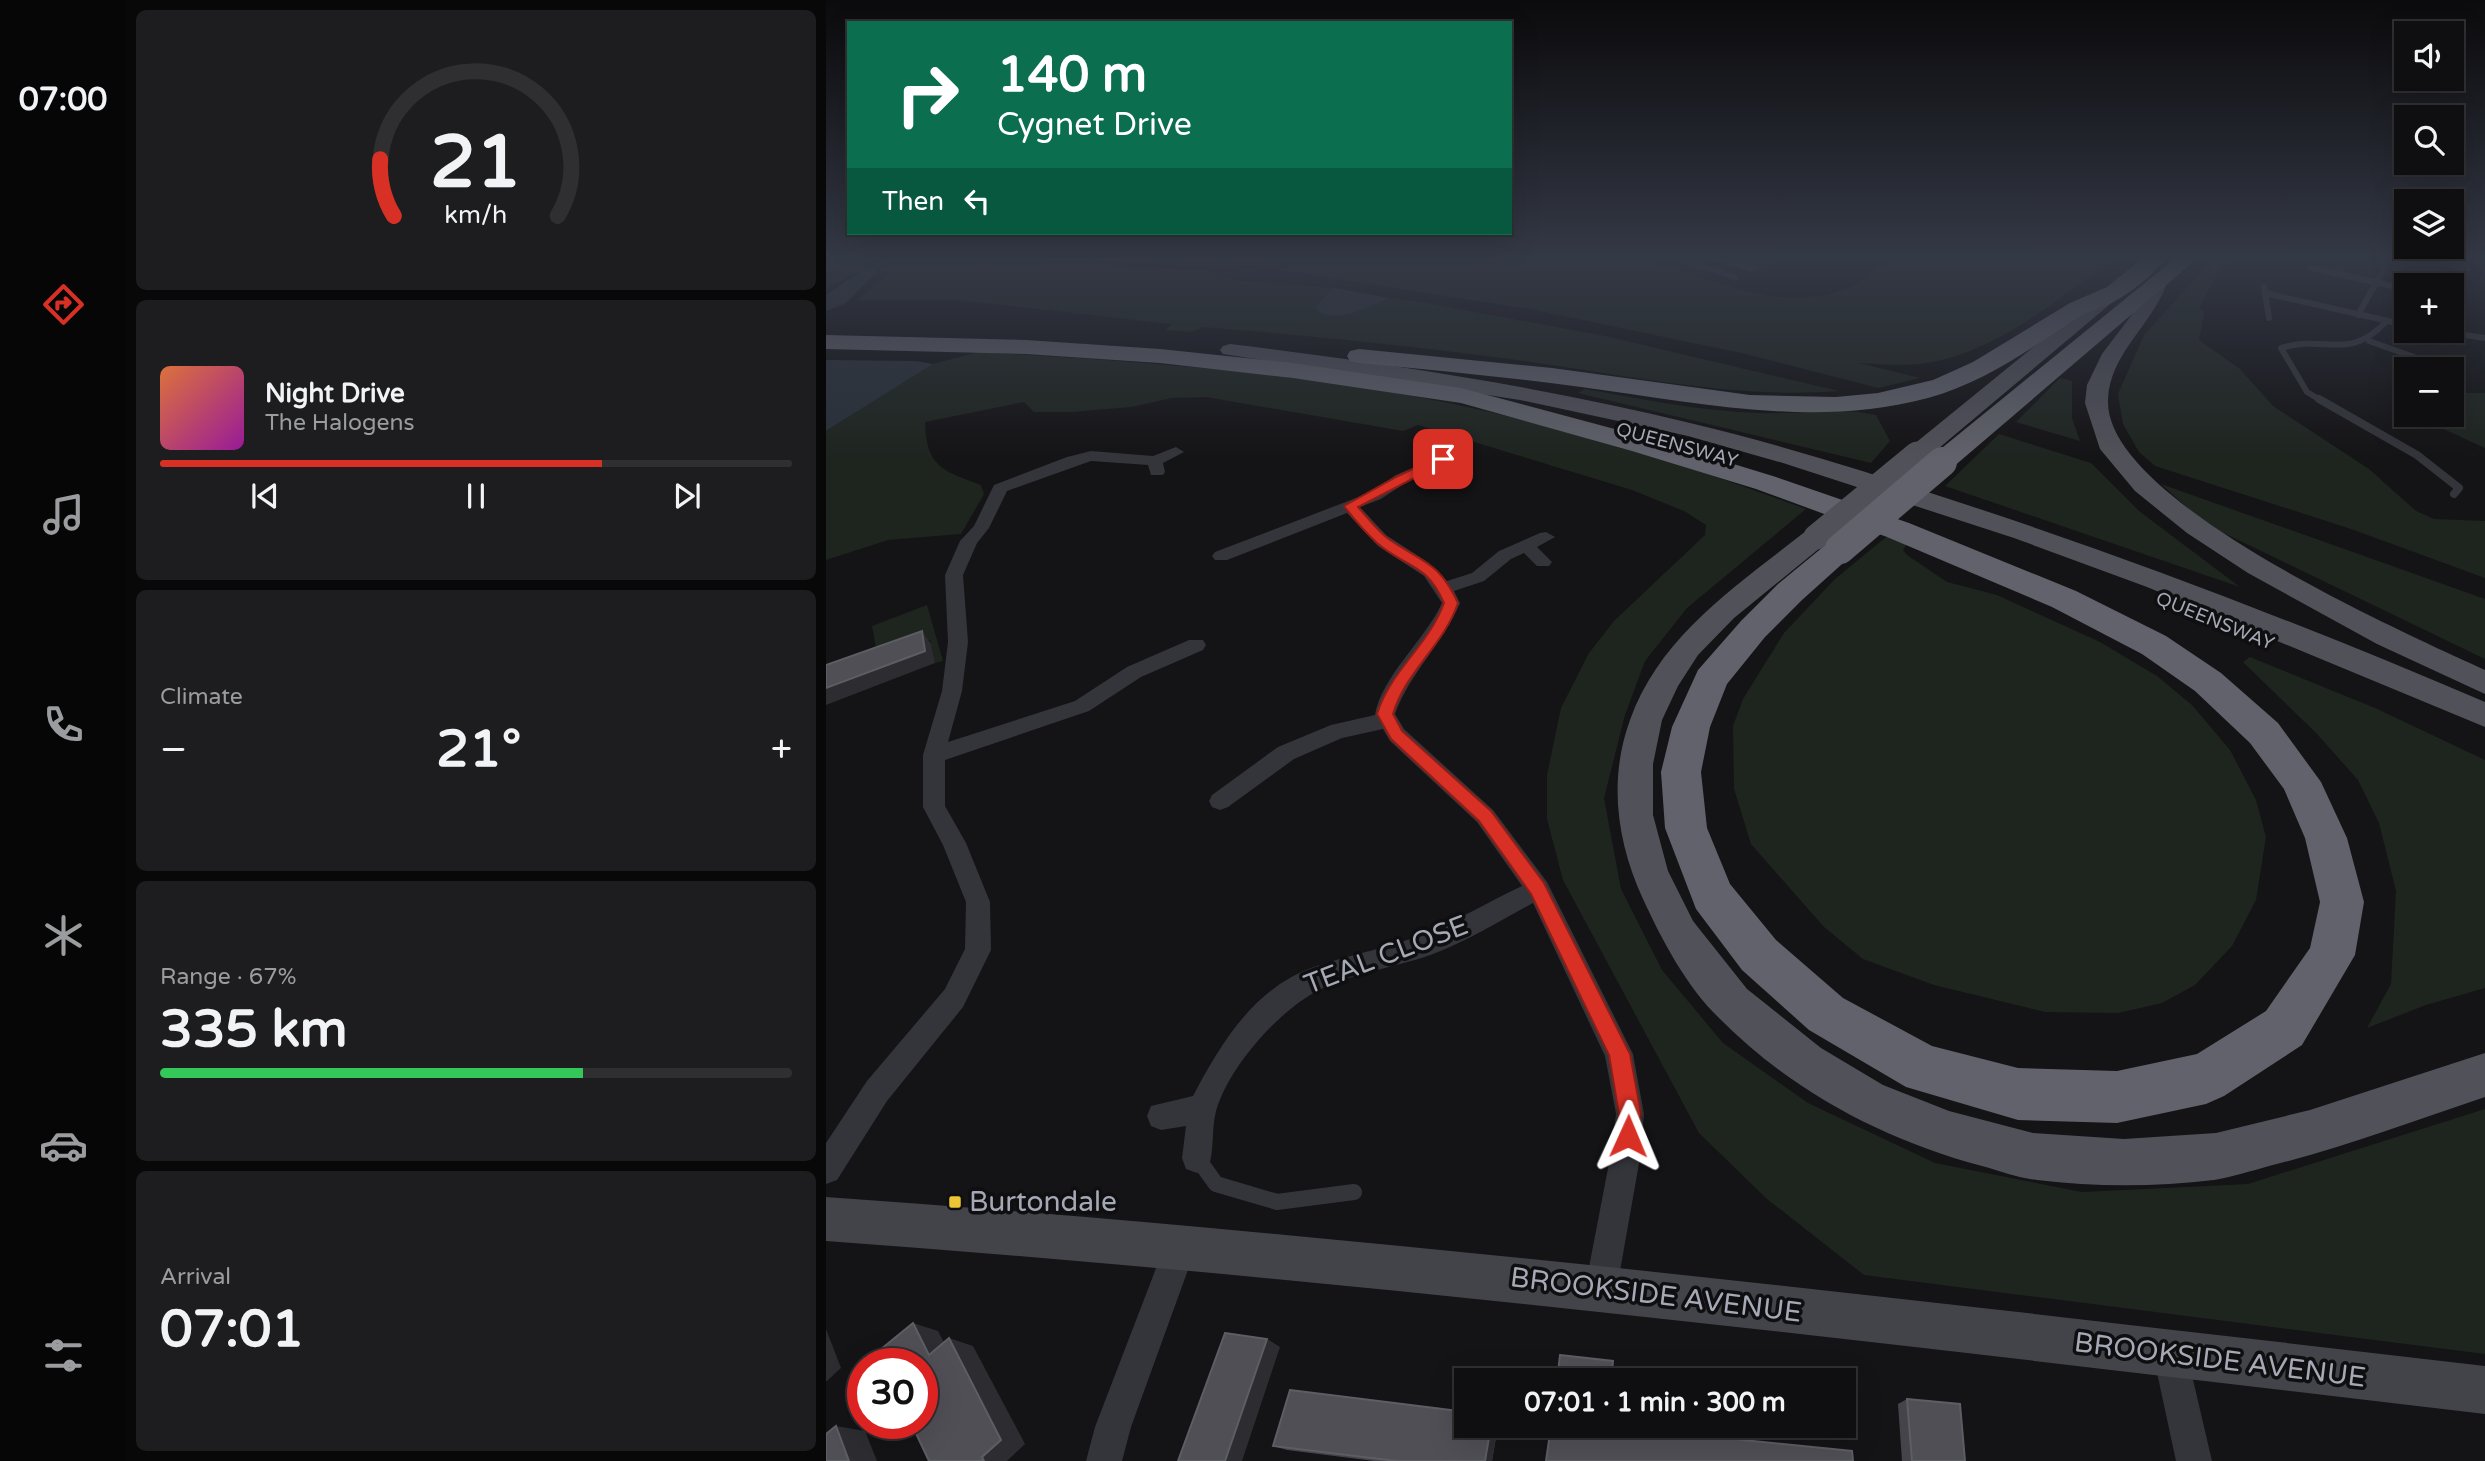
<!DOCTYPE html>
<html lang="en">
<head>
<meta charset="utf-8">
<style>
	:root { --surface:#0f0e10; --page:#1d1c1e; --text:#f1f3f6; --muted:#9b9c9f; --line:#2f2e30; --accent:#d93025 }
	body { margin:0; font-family:"Varela Round",sans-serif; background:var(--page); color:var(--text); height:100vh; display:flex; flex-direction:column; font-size:26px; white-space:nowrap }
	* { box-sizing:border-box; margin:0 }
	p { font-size:23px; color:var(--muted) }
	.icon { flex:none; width:38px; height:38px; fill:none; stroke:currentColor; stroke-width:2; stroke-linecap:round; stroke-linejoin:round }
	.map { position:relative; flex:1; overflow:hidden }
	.details { display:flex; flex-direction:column; gap:10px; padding:10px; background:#080809; width:700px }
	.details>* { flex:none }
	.top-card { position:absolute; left:21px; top:21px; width:665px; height:214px; border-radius:0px; box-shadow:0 7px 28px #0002,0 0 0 2px var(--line); background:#0b6e4f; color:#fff; overflow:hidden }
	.fabs { position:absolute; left:1568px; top:21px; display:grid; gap:14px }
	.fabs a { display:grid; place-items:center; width:70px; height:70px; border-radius:0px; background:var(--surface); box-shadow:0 7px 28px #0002,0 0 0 2px var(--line); font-size:35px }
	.speed { position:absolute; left:21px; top:1348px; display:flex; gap:14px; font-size:35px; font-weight:700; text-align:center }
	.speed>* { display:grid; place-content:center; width:91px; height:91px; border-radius:50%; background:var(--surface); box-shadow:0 7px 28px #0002,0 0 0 2px var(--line); line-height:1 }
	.speed .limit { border:10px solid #d22; background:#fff; color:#111 }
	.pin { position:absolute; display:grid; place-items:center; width:60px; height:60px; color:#fff; margin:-30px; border-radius:14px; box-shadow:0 4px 10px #0006 }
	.me { position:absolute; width:77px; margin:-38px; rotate:1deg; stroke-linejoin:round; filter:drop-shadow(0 0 5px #0008) }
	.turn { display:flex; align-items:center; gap:24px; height:147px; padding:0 35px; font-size:32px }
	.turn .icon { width:91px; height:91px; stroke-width:2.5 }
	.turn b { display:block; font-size:49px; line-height:60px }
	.then { display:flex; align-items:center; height:66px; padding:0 35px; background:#0003; gap:14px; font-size:26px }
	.big { font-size:52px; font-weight:700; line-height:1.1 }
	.details .tile { flex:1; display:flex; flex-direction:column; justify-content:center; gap:10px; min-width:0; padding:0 24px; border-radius:10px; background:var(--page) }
	.details .dial { align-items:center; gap:0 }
	.dial svg { height:182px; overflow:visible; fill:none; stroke:var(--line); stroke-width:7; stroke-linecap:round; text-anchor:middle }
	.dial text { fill:var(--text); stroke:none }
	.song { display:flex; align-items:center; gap:21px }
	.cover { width:84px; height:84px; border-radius:10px; background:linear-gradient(135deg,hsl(20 70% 55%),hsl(300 70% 35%)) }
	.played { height:7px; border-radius:4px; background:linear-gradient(90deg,var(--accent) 70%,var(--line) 70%) }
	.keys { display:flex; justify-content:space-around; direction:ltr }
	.heat { display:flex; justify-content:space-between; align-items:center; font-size:38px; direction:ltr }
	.charge { height:10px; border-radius:5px; background:linear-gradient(90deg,#34c759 67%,var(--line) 0) }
	.trip { position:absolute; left:628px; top:1368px; width:402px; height:70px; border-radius:0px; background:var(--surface); box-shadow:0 7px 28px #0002,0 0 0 2px var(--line); font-weight:700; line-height:70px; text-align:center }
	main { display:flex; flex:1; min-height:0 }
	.menu { display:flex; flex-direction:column; width:126px; justify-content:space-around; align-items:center; background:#060606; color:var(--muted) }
	.menu .icon { width:49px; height:49px }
	.menu .current { color:var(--accent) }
	.menu b { font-size:32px; color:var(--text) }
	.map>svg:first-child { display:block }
	.green { fill:#1e251f }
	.water { fill:#2a3038 }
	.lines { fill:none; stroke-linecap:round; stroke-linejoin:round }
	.stream { stroke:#2a3038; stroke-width:4.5 }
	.lane-far2 { stroke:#34353a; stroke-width:6 }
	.lane-far1 { stroke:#34353a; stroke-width:8 }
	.lane { stroke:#34353a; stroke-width:16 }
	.street { fill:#34353a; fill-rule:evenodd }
	.secondary { fill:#43434a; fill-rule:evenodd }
	.primary { fill:#515159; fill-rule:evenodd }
	.highway { fill:#61626b; fill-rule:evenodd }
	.primary-bridge { stroke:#515159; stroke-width:25 }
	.highway-bridge { stroke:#61626b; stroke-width:30 }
	.wall { fill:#45444a }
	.shaded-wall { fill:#2d2c30 }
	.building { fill:#504f56; stroke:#5d5d64; stroke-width:2 }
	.route { fill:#d93025; stroke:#8d1f18; stroke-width:2 }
	.poi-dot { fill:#ecc634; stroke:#0f0e10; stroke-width:2.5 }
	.labels { text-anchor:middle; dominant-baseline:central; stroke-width:7; stroke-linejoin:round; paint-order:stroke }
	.far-street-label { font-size:19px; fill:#a5a8b5; stroke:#0f0e10 }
	.near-street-label { font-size:28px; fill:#a5a8b5; stroke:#0f0e10 }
	.near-poi-label { font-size:28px; fill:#a5a8b5; stroke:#0f0e10; text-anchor:start }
</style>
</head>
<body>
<main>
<nav class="menu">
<b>07:00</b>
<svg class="icon current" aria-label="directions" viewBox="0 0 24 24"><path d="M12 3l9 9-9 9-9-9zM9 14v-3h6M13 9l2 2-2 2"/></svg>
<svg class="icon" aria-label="music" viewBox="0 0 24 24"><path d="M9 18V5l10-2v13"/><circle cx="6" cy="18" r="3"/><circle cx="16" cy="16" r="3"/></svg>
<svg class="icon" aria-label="phone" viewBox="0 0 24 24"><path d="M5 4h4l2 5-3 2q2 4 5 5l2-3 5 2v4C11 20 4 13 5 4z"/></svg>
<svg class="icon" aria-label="climate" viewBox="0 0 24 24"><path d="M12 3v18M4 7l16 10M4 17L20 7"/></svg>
<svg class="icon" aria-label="car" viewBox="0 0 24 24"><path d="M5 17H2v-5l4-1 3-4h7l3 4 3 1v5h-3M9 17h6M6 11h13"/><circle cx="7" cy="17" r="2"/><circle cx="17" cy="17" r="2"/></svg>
<svg class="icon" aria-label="filters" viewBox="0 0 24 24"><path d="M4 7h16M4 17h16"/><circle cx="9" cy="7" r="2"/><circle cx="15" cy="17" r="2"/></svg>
</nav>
<section class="details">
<div class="tile dial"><svg viewBox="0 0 100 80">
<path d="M14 69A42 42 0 1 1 86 69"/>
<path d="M14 69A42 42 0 0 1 8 44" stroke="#d93025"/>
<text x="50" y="56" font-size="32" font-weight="700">21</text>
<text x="50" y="72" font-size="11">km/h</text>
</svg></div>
<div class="tile">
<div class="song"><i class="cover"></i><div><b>Night Drive</b><p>The Halogens</p></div></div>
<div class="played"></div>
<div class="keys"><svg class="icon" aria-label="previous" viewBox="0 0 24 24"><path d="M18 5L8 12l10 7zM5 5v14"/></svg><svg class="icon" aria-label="pause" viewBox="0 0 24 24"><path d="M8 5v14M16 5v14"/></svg><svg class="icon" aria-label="next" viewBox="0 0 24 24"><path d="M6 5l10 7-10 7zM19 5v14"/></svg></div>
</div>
<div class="tile"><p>Climate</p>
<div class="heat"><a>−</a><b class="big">21°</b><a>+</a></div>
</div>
<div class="tile"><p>Range · 67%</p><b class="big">335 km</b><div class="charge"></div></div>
<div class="tile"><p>Arrival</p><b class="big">07:01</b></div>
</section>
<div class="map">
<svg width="1659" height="1461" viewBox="0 0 1659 1461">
	<rect width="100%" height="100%" fill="#141315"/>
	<g class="green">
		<path d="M0,256L264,263L379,271L415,281L508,288L492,304L519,315L563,298L600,303L779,336L1013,391C914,399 810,377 712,363C600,347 489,336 377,327L366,332L340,330L345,324L131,300H31L66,272L52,270L59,262L44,265L0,289Z"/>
		<path d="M219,256H810L904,287L942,296L971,298L1002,295L1023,288L1073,256H1291C1235,297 1165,357 1093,364C1073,366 1053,364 1033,363L1094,378L1052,388L920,354L704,309L421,265L402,269Z"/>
		<polygon points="1390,256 1410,256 1394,269 1373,308 1378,313 1373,340 1414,369 1447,406 1543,469 1590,511 1608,519 1659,521 1659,578 1525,529 1329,466 1313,452 1297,424 1292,394 1318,335"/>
		<path d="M152,352C315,362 481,372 641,407C757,432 870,468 980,509L861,608L819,661L799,715L778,798L795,889L836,970L897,1043L982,1103L1109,1163L1256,1192L1422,1184L1659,1109V1354L1038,1275L941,1199L873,1133L737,880L721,819V775L735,708L763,653L788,621L879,535L880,525L858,511L806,490L592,425L577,431L380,397L346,398L305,407L246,412H208L198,402L99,422C100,467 117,471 155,485L158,494L135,534L62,540L0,560V431L107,364Z"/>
		<polygon points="1234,378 1246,381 1246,418 1254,441 1190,422"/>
		<path d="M759,389C816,399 874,411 931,413C971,415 1012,406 1050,415L1064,441L1045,463L752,393Z"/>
		<polygon points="1626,393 1659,393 1659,448 1587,415 1626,415"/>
		<polygon points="1173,434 1265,463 1313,511 1414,587 1119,486"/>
		<polygon points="1335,484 1659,599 1659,659 1379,524"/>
		<polygon points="1065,533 1083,540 1077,550 1081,555 1121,582 1171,595 1274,642 1331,676 1366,705 1404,750 1430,800 1440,837 1430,900 1406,946 1369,985 1336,1003 1292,1013 1219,1012 1108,985 1037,959 998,927 925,844 908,789 907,726 917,699 958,633 1009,579"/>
		<polygon points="101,605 117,661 109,663 104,640 93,643 54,670 46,626"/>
		<polygon points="1424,657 1549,708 1659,760 1659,988 1600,1005 1541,1028 1565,984 1570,891 1553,823 1532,780 1491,734 1417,662"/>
	</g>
	<g class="water">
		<polygon points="54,261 60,262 20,303 0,311 0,295 44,265"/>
		<path d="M508,288L563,298C540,307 513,325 490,310L492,304Z"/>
		<polygon points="0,360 90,361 107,364 0,431"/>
	</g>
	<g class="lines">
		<polyline class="stream" points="1388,267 1402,256"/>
		<g class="lane-far2">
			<polyline points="842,256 909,277"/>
			<polyline points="1642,256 1642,268"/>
			<polyline points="1485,268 1580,289"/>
			<polyline points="1438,287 1443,318"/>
			<polyline points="1439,293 1580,325"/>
			<polyline points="1532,315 1565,256"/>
			<polyline points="1613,331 1659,338"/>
			<polyline points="1543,341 1588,357 1589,362 1572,368"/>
			<path d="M1496,401L1481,392L1455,348C1500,334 1521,362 1560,322"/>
		</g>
		<polyline class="lane-far1" points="1493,399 1591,455 1633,488 1628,494"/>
		<polyline class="lane" points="372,1159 390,1184 451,1202 528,1192"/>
		<g class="street">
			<polygon points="350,447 358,452 337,463 339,472 337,475 325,475 322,465 265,461 181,491 163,528 151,543 137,575 142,642 136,691 122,742 249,701 301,667 363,640 377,640 380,645 377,650 315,677 263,711 119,760 119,806 140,843 164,902 165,950 137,1007 61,1101 11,1180 0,1184 0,1143 41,1081 119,989 139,949 140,902 117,845 97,807 97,755 116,691 122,642 119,575 134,541 148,526 168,485 241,457 265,451 327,456"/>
			<path d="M633,448L641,453L638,456L582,481L555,499L534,507L560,535L603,563L621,581L646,573L673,551L714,533L720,532L729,537L711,547L726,562L723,566H711L698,553L685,559L658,581L628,591L634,603C617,643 584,673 569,714L578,729L667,810L721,882L807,1054L818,1114L814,1158L791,1288L786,1299L775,1304L764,1299L759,1288L784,1158L790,1114L779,1056L707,903C676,920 645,939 612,952C575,967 532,971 495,989C454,1009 403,1066 390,1111C385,1130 389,1150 382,1169L371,1173L360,1169L356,1158L360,1126L335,1130L325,1126L321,1116L325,1106L367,1096C395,1043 428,988 488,967C525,954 564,948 600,933C633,920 664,901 696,886L651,822L564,741L557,729L516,738L468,759L402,807L394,810L386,807L383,801L386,795L452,747L505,725L549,715C555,677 599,640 616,603L598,576L552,546L521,513L401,560H389L386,556L389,552L543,493L570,475Z"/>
			<polygon points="355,1229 366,1234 371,1245 305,1427 296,1461 260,1461 269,1427 339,1245 344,1234"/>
			<polygon points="1344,1337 1356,1342 1361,1354 1386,1461 1350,1461 1327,1354 1332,1342"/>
		</g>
		<path class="secondary" d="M0,1197C555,1236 1107,1302 1659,1366V1414C1107,1349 555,1281 0,1241Z"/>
		<g class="primary">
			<path d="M1332,277L1341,283C1327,324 1283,354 1282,400C1278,501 1577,632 1659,670V694L1551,644L1422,573L1361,533L1309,491L1274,449L1259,403L1261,385L1276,354L1308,312L1323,283Z"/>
			<polygon points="1282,290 1292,296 1289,300 1100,459 1091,461 1082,459 1079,454 1082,449 1275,292"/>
			<path d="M404,344C559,363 713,386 864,423C952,444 1038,471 1123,499C1305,558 1483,627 1659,702V727L1321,587L1188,538L957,463L862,436L694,400L397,354L394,350L397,346Z"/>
			<path d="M990,529L1000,531L1004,537L1000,543L908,618L872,655L852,686L836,720L827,764V815L842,871L867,921L921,989L995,1048L1057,1085L1123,1111L1207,1133L1298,1139L1390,1133L1484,1110L1659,1053V1097C1587,1121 1516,1148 1443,1166C1425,1171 1406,1177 1388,1180C1329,1187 1269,1187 1211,1180C1192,1178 1174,1171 1156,1166C1058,1140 965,1091 893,1018C860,986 836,940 817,899C791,843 782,780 804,720C834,635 913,584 980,531Z"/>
		</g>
		<g class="highway">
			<path d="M1319,256H1341C1330,273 1307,291 1289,301C1277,308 1263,310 1251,318C1204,349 1157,383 1102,398C987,429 870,402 755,387C681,377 607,370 533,363L524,361L521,356L524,351L533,349L726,368L924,395L1010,397L1052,393L1107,380L1147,362L1244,303L1281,287Z"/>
			<polygon points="1352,256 1374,256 1126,468 1116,471 1106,468 1102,462 1106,456"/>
			<polygon points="0,335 200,340 334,349 467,363 635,388 826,439 950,477 1083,523 1250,591 1340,636 1395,673 1452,723 1495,782 1521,838 1538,902 1529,955 1476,1045 1398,1096 1380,1104 1291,1123 1192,1120 1080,1087 983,1030 916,970 870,909 839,828 835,772 846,727 872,670 915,621 952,584 1003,542 1014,539 1025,542 1030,549 1025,556 976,600 939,637 901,684 884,727 875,772 881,828 904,884 950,940 1017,998 1106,1046 1192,1068 1291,1071 1371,1054 1440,1011 1484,948 1494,902 1479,838 1458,789 1424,743 1369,691 1316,654 1226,607 1061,537 930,489 806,451 635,403 467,378 334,363 200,354 0,349"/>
		</g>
		<polyline class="primary-bridge" points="990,537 1091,454"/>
		<polyline class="highway-bridge" points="1014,549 1116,462"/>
	</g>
	<g class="wall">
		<polygon points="876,256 956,256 926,272"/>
		<polygon points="1081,1399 1139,1461 1076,1461 1072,1404"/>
		<polygon points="640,1426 672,1426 666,1461 548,1461 461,1450 447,1446"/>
	</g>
	<g class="shaded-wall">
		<polygon points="927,256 956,256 926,272"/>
		<polygon points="96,631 105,644 109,663 0,705 0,688"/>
		<polygon points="87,1323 112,1331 128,1362 103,1355"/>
		<polygon points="0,1329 15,1368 1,1381 0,1381"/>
		<polygon points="123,1338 147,1346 199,1444 181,1461 158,1461 156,1457"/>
		<polygon points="441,1339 454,1347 416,1461 399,1461"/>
		<polygon points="787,1361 788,1368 787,1381 785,1381"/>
		<polygon points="10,1426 39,1431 51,1461 23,1461"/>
		<polygon points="665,1426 672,1426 666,1461 659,1461"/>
	</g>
	<g class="building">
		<polygon points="96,631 99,651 0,688 0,665"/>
		<polygon points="87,1323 103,1355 123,1338 175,1440 156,1457 158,1461 103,1461 85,1423 96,1423 96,1363 38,1363"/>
		<polygon points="399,1333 441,1339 399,1461 352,1461"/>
		<polygon points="734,1355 787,1361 785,1381 731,1381"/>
		<polygon points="37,1364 37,1392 28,1371"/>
		<polygon points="464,1390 640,1412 640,1426 665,1426 659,1461 570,1461 447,1446"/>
		<polygon points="1081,1399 1134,1404 1139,1461 1086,1461"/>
		<polygon points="10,1426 23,1461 0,1461 0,1434"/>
		<polygon points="725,1426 780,1426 1026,1451 1027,1461 720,1461"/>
	</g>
	<linearGradient id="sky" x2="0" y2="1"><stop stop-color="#0b0a0c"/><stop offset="0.56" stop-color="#343946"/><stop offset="1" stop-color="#343946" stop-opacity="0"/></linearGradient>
	<rect width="1659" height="460" fill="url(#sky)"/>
	<path class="route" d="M617,455L623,459L621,461L532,507C542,518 552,532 564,540C598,563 613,562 632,603C618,645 579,672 567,714L576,731L665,811L718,883L804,1054L815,1114L809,1144L802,1147L794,1144L790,1136L793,1114L783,1055L705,894L653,821L565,739L551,714C564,671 603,645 618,603C600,562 580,568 551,543C539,532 528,519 518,506L572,476Z"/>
	<rect class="poi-dot" x="122" y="1195" width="14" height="14" rx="3.5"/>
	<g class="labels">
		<g class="far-street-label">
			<text transform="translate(851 445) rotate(15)">QUEENSWAY</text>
			<text transform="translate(1389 621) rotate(22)">QUEENSWAY</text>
		</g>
		<g class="near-street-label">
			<text transform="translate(560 955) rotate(-21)">TEAL CLOSE</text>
			<text transform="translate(830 1295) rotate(7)">BROOKSIDE AVENUE</text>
			<text transform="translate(1394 1360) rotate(7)">BROOKSIDE AVENUE</text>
		</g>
		<g class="near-poi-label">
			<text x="143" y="1202">Burtondale</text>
		</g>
	</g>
</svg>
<div class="fabs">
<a><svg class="icon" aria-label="sound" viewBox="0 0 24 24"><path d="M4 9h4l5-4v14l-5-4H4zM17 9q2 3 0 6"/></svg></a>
<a><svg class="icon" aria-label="search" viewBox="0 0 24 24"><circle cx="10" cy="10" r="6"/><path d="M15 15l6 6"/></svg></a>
<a><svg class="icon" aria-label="layers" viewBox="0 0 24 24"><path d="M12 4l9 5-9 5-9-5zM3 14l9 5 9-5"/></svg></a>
<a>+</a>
<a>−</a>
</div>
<div class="speed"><div class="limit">30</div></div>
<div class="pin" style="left:617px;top:459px;background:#d93025"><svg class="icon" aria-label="arrive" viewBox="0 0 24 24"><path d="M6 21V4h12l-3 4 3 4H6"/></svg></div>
<svg class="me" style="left:802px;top:1136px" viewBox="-20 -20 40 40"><path d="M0-17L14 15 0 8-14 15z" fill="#d93025" stroke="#fff" stroke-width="4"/></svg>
<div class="trip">07:01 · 1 min · 300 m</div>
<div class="top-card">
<div class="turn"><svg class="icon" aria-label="right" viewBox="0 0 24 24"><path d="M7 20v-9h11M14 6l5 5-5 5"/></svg><div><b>140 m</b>Cygnet Drive</div></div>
<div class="then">Then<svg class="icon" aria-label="left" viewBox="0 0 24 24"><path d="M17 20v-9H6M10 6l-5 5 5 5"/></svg></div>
</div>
</div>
</main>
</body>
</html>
